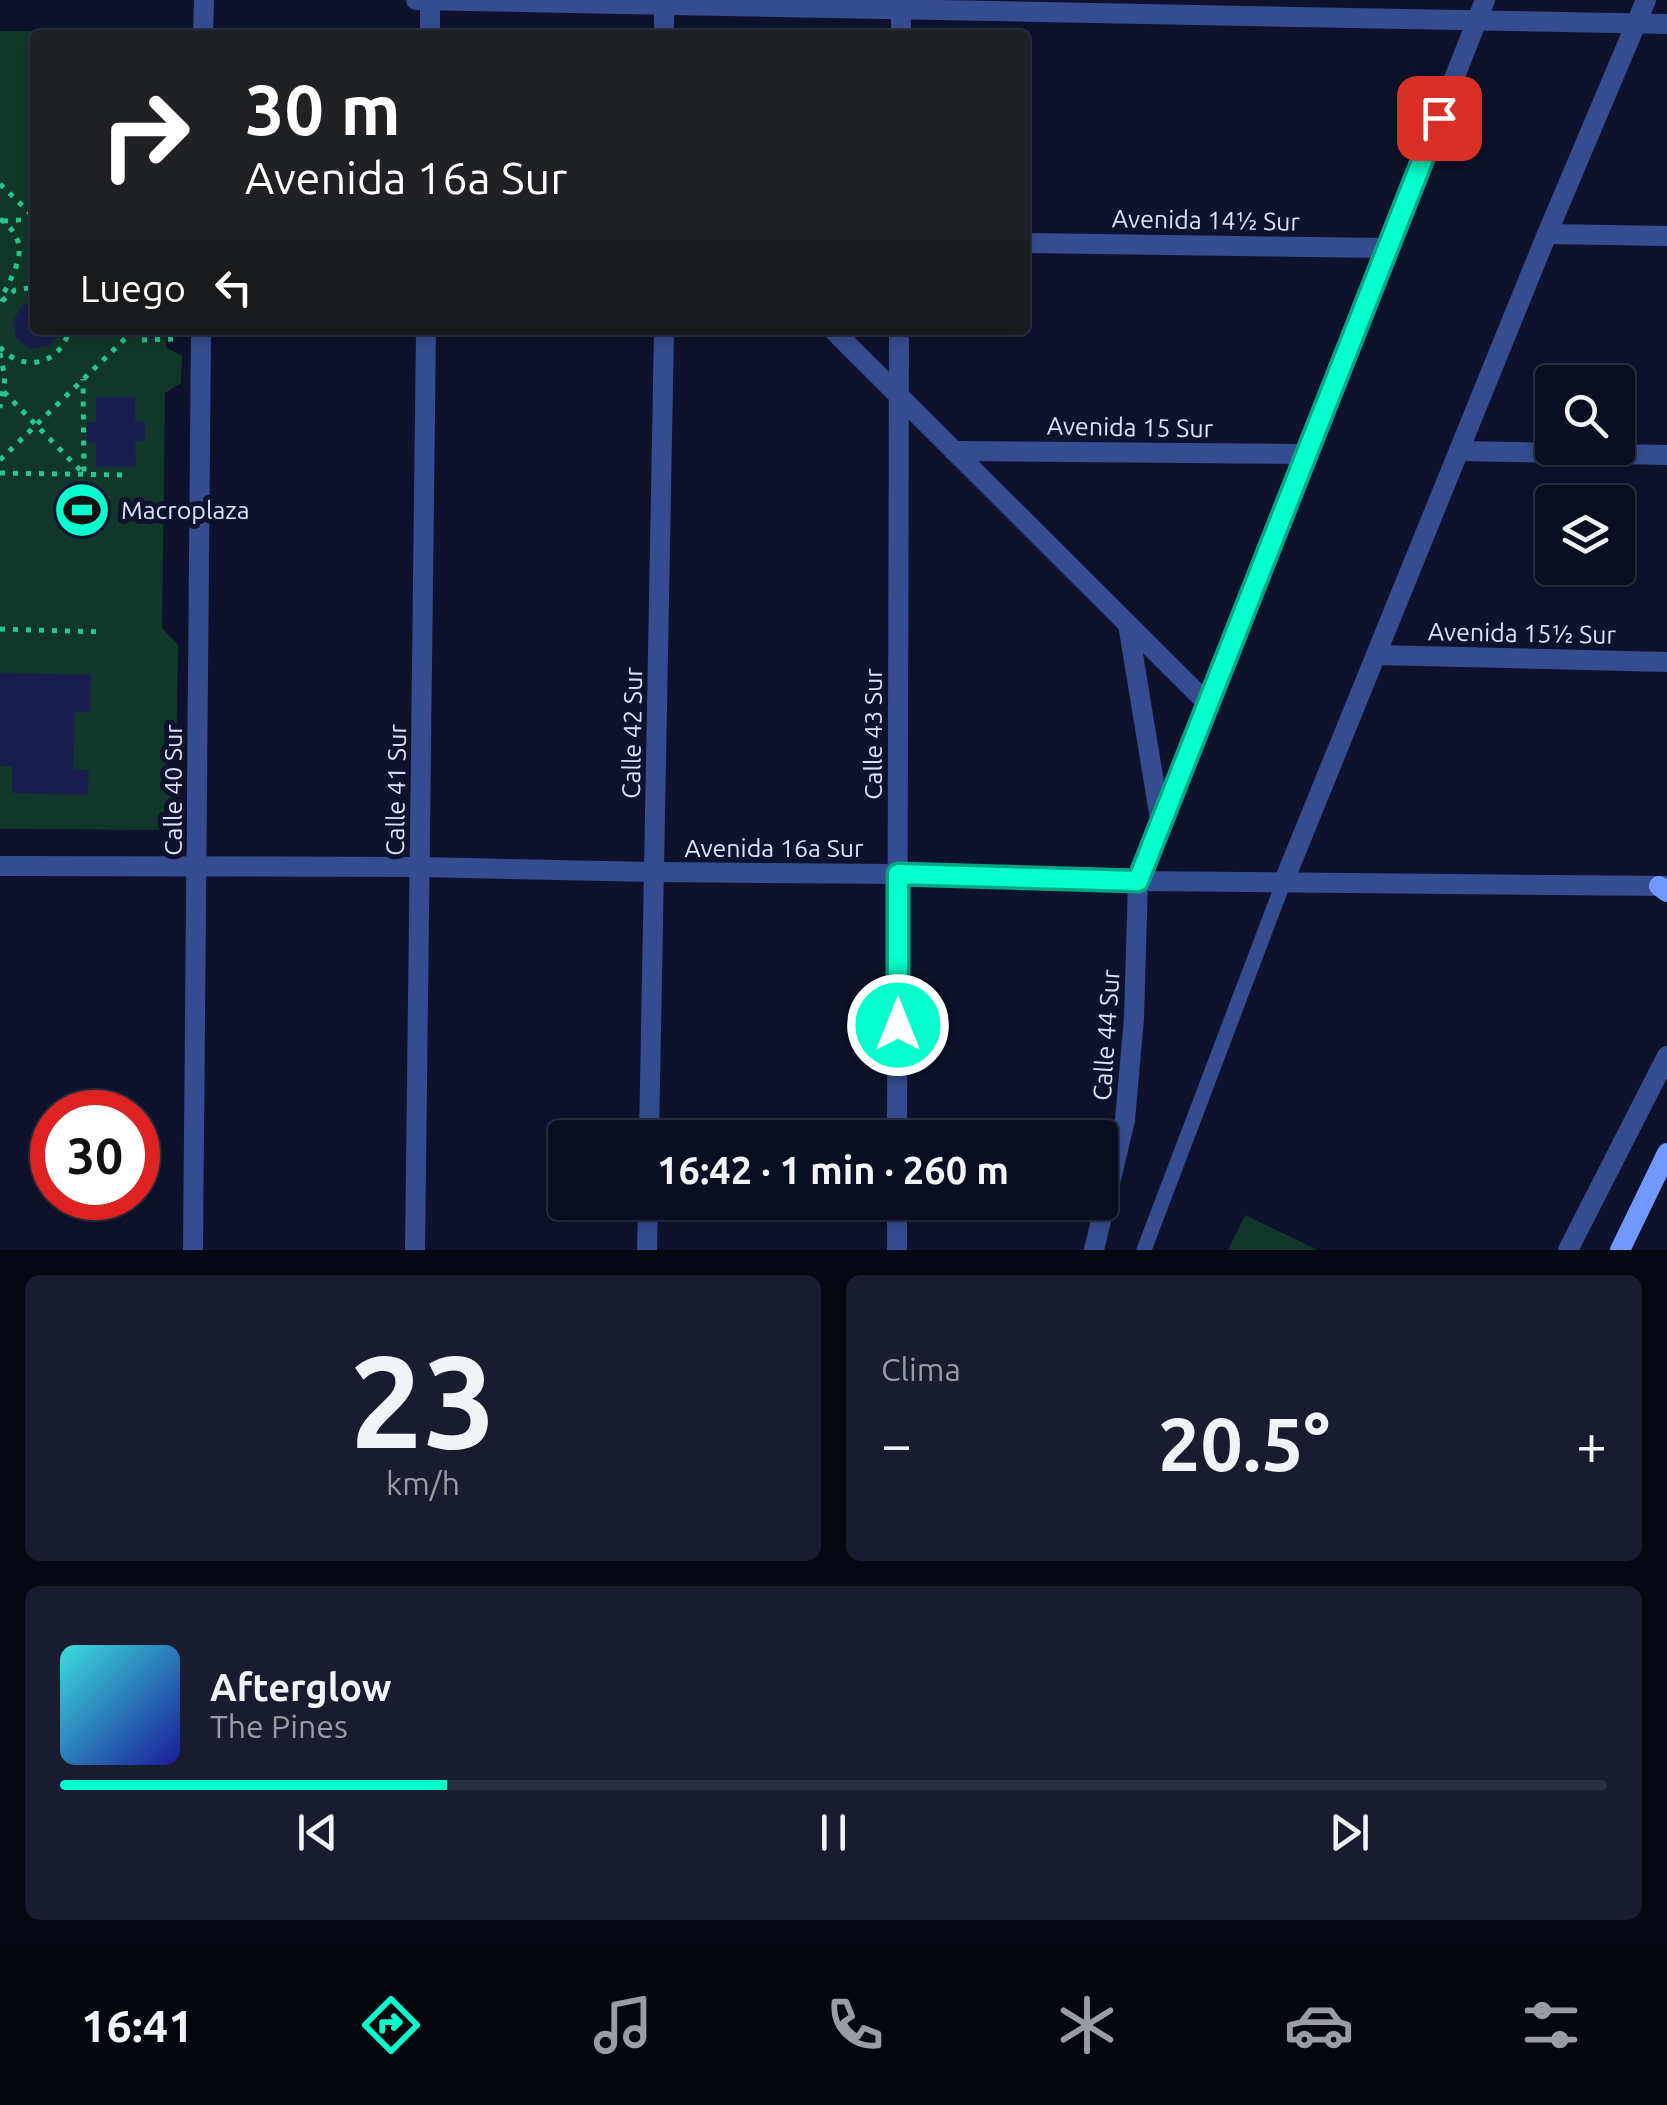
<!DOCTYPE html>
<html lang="es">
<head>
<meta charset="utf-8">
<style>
	:root { --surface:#0a0e21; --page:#181c2e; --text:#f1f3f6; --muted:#999ca5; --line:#2a2e3f; --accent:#06ffcc }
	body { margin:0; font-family:Ubuntu,sans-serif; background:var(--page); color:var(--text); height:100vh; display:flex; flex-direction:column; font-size:38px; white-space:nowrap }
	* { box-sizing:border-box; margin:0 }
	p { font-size:32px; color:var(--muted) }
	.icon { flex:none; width:55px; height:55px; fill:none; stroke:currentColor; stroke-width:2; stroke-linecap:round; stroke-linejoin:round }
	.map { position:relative; height:1250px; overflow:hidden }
	.side { display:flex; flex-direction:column; gap:25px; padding:25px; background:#060812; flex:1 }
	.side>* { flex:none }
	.guide { position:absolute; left:30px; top:30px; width:1000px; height:305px; border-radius:10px; box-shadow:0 5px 15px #0003,0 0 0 2px var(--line); background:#202124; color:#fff; overflow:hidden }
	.controls { position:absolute; left:1535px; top:365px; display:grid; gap:20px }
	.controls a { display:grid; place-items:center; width:100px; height:100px; border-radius:10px; background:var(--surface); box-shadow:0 5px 15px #0003,0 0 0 2px var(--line); font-size:50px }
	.speed { position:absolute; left:30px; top:1090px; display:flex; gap:20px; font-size:50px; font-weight:700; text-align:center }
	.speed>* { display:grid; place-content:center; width:130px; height:130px; border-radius:50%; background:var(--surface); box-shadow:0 5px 15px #0003,0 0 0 2px var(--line); line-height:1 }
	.speed .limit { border:15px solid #d22; background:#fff; color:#111 }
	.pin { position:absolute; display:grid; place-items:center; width:85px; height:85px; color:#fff; margin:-42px; border-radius:20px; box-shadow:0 5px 15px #0006 }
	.me { position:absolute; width:110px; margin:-55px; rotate:0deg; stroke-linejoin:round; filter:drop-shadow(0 0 8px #0008) }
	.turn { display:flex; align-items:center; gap:35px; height:210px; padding:0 50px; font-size:45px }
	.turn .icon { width:130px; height:130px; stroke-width:2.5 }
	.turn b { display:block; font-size:70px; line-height:85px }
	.then { display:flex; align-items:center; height:95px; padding:0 50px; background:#0003; gap:20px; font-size:38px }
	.big { font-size:75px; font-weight:700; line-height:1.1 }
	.side .card { flex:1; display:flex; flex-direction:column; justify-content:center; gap:15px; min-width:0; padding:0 35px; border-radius:15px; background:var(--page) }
	.side .dial { align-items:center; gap:0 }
	.dial b { font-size:130px; line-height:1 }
	.song { display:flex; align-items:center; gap:30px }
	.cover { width:120px; height:120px; border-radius:15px; background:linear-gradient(135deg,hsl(180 70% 55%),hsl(240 70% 35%)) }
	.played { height:10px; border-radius:5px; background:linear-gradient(90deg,var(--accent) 25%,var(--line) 25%) }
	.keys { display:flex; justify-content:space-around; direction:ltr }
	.heat { display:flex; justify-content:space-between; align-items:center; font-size:55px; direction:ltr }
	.side .tiles { flex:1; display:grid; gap:25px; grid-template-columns:1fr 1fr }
	.card:last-child { grid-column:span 2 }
	.trip { position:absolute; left:548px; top:1120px; width:570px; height:100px; border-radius:10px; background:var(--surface); box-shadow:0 5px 15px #0003,0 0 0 2px var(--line); font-weight:700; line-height:100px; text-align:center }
	.dock { display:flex; height:160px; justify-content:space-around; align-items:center; background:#04060d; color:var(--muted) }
	.dock .icon { width:70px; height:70px }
	.dock .active { color:var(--accent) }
	.dock b { font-size:45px; color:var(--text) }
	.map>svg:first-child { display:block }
	.green { fill:#11372a }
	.building { fill:#191e4f }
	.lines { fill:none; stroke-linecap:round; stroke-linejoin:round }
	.path { stroke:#24c88d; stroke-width:5; stroke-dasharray:5 8; stroke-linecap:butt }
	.lane { stroke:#354d90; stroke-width:15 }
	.street { stroke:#354d90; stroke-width:20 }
	.secondary { stroke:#7198ff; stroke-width:20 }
	.route-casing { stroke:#04a685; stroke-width:25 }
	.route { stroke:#06ffcc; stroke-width:18 }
	.labels { text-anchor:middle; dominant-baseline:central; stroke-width:10; stroke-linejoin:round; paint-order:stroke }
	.street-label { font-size:25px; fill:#dae1ff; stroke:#0e122c }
	.poi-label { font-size:25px; fill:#dae1ff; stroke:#0e122c; text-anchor:start }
</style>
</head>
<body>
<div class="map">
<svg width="1667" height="1250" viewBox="0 0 1667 1250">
	<rect width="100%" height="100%" fill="#0e122c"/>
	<g class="green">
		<polygon points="0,31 187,32 187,35 35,35 35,330 166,330 166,347 182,356 181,383 165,393 162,628 178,645 175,830 0,829"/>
		<polygon points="1245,1215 1316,1249 1316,1250 1228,1250"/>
	</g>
	<g class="building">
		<polygon points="35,302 35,330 60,330 50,345 31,349 16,338 13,320 23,305"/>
		<polygon points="149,330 172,330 172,337 149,338"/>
		<polygon points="96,397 135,397 135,421 145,421 145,441 135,441 136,467 96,467 96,443 87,443 87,422 96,422"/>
		<polygon points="0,673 91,675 90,712 75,711 73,770 89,770 88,795 12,793 12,766 0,766"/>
	</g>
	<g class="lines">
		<g class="path">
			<polyline points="0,184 35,218"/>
			<path d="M0,219C35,244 14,271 0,301"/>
			<polyline points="3,221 35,219"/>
			<polyline points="2,301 15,290 35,287"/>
			<polyline points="139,330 139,340 176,339"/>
			<path d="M0,347C23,374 61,364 69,330"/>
			<polyline points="0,353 5,378 0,408"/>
			<polyline points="4,392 84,474 83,379"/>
			<polyline points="0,460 134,330"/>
			<polyline points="0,473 128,475"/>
			<polyline points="0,629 104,632"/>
		</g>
		<polyline class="lane" points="1144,1250 1284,881"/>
		<g class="street">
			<polyline points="416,0 1667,24"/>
			<polyline points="664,5 664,35"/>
			<polyline points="203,35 204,0"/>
			<polyline points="430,35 430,0"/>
			<polyline points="901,35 901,0"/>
			<polyline points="1547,234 1667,236"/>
			<polyline points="1025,243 1387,248"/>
			<polyline points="833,330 1208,704"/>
			<polyline points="954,451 1306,454"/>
			<polyline points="1459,451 1667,455"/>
			<polyline points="1128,624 1160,819"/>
			<polyline points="1376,655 1667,662"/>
			<polyline points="0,866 420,867 654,872 898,874 1138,881 1667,886"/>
			<polyline points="1284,881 1547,234 1646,0"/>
			<polyline points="649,1138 664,330"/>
			<polyline points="897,1138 899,330"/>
			<polyline points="193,1250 201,330"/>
			<polyline points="415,1250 426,330"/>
			<polyline points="647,1250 648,1202"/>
			<polyline points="897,1250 897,1202"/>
			<polyline points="1094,1250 1125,1120 1134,1018 1138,881 1485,0"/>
			<polyline points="1568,1250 1667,1056"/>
		</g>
		<g class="secondary">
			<polyline points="1659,886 1667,892"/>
			<polyline points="1620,1250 1667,1153"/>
		</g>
	</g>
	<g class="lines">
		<g class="route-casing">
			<polyline id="route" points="898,1025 898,874 1138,881 1439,118"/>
		</g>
		<use href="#route" class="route"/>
	</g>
	<defs>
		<g id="stadium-disc" transform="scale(2.875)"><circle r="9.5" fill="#06ffcc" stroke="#0e122c"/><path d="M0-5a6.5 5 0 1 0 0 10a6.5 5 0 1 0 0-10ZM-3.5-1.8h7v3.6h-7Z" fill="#111"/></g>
	</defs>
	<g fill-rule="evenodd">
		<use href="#stadium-disc" x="82" y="510"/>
	</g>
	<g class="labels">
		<g class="street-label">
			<text transform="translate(1206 220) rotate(1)">Avenida 14½ Sur</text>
			<text transform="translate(1130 427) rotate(1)">Avenida 15 Sur</text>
			<text transform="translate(1522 633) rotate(1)">Avenida 15½ Sur</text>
			<text transform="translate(632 733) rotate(-89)">Calle 42 Sur</text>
			<text transform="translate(873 734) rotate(-90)">Calle 43 Sur</text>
			<text transform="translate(173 790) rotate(-90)">Calle 40 Sur</text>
			<text transform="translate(396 790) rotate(-89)">Calle 41 Sur</text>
			<text x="774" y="848">Avenida 16a Sur</text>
			<text transform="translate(1106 1035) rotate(-86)">Calle 44 Sur</text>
		</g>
		<g class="poi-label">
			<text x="121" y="510">Macroplaza</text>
		</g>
	</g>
</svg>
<div class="controls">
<a><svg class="icon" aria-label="search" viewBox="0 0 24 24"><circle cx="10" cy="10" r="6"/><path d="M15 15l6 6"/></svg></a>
<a><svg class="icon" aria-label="layers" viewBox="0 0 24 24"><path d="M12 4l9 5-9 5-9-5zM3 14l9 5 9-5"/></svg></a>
</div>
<div class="speed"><div class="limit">30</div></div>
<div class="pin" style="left:1439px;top:118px;background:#d93025"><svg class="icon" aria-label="arrive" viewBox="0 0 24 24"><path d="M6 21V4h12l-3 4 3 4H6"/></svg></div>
<svg class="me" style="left:898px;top:1025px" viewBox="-20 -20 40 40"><circle r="17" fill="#06ffcc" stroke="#fff" stroke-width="3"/><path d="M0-11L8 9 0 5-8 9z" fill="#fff"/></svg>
<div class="trip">16:42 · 1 min · 260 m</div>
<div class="guide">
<div class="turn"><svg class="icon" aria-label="right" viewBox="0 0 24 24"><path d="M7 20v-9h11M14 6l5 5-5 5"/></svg><div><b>30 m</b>Avenida 16a Sur</div></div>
<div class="then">Luego<svg class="icon" aria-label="left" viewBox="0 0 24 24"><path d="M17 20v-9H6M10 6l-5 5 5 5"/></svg></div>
</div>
</div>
<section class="side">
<div class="tiles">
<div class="card dial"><b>23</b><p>km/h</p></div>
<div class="card"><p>Clima</p>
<div class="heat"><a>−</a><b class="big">20.5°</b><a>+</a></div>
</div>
<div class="card">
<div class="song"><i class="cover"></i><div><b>Afterglow</b><p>The Pines</p></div></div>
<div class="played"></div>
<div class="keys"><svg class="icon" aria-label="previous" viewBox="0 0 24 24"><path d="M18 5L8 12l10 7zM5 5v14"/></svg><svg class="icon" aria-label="pause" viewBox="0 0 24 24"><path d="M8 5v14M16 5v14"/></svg><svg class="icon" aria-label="next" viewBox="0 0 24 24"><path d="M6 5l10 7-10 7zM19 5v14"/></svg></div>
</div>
</div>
</section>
<nav class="dock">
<b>16:41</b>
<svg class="icon active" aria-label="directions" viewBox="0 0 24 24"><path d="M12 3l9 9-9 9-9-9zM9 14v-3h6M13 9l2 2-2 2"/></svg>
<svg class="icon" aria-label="music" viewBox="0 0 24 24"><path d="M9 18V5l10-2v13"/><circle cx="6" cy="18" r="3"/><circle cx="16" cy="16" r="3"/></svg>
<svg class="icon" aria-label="phone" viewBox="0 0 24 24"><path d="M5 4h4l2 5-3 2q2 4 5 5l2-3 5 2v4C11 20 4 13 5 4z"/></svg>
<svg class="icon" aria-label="climate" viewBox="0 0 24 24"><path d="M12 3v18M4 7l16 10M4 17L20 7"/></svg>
<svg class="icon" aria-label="car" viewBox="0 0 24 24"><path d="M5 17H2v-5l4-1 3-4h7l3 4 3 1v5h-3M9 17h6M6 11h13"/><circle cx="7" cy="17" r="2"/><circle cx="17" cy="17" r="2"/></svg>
<svg class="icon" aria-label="filters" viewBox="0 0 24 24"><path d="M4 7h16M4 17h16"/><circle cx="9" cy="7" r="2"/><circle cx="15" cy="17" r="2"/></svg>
</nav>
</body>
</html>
